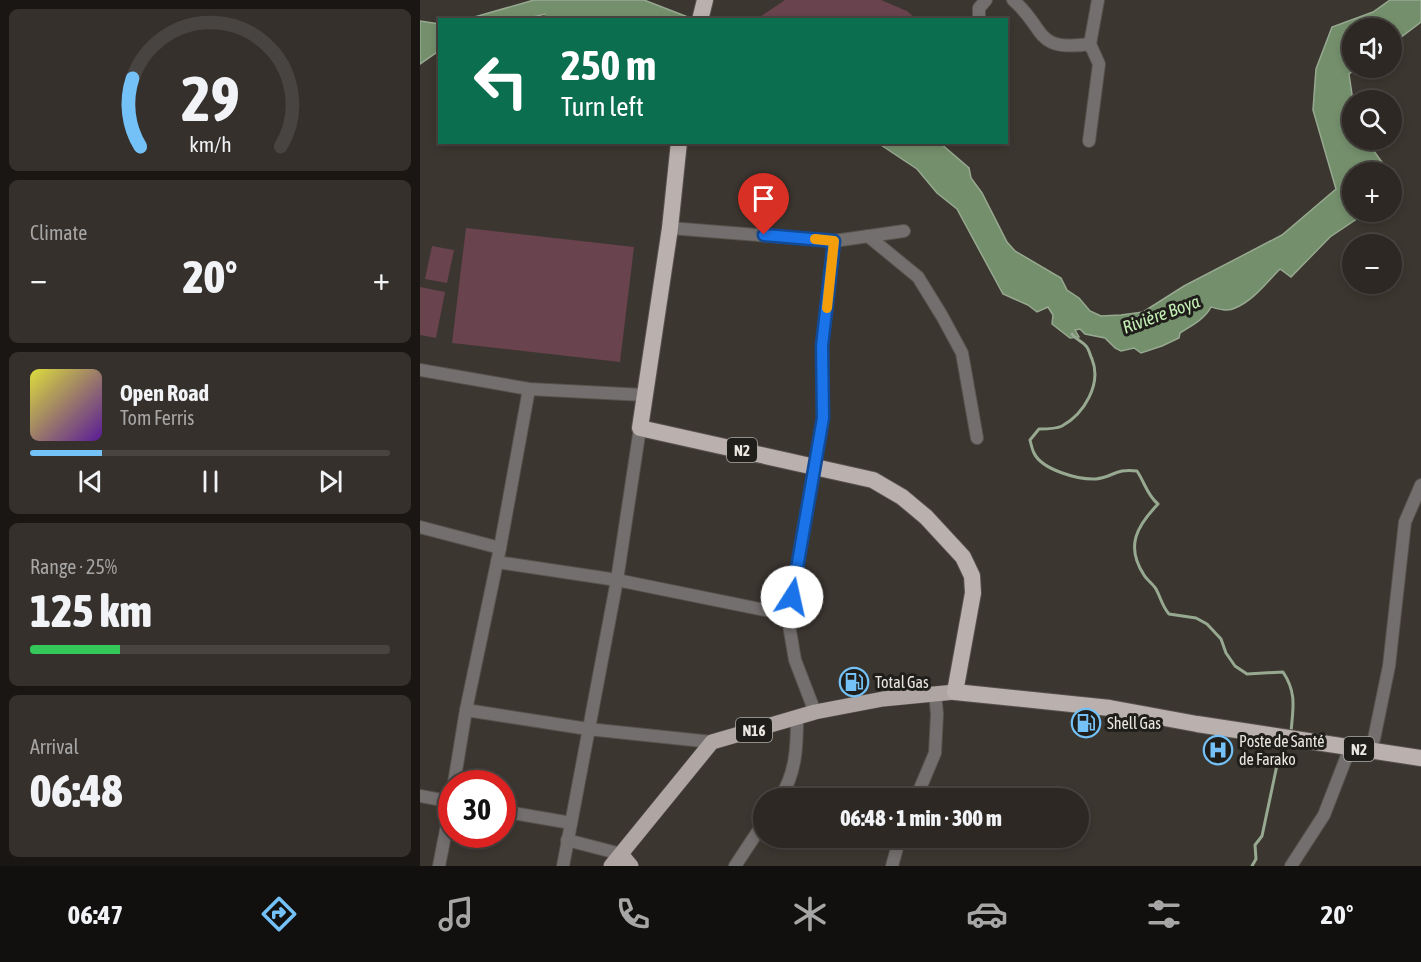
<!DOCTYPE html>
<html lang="en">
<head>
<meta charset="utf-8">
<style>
	:root { --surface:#2d2824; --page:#35302c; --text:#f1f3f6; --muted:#a7a6a6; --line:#484441; --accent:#73c1f6 }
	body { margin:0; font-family:"Asap Condensed",sans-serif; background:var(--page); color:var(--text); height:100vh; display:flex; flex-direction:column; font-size:22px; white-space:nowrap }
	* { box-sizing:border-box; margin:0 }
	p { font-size:20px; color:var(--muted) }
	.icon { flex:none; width:33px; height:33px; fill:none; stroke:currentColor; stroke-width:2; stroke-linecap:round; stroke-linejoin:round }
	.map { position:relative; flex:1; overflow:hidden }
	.drawer { display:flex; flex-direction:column; gap:9px; padding:9px; background:#191614; width:420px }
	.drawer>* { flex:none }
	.banner { position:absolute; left:18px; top:18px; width:570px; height:126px; border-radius:0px; box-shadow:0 3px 9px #0003,0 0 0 2px var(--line); background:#0b6e4f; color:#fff; overflow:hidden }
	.buttons { position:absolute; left:922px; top:18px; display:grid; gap:12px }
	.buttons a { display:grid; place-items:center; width:60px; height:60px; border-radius:50%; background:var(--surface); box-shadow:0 3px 9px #0003,0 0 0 2px var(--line); font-size:30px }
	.speed { position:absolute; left:18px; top:770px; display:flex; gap:12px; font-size:30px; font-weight:700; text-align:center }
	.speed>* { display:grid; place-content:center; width:78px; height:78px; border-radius:50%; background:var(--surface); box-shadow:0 3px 9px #0003,0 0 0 2px var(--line); line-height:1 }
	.speed .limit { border:9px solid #d22; background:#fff; color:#111 }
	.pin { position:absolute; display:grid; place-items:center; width:51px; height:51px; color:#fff; margin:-62px -26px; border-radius:50% 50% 50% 0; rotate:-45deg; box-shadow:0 0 6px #0007 }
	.pin .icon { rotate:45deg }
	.me { position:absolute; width:66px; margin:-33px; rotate:10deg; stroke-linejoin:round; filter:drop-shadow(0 0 4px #0008) }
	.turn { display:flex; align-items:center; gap:21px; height:126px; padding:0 24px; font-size:27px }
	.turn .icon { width:78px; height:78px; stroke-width:2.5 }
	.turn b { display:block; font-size:42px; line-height:51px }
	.big { font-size:45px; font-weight:800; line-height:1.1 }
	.drawer .card { flex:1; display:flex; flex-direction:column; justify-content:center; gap:9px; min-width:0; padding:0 21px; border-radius:9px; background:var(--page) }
	.drawer .dial { align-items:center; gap:0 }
	.dial svg { height:156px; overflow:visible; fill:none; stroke:var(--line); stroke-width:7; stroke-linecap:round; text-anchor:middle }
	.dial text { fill:var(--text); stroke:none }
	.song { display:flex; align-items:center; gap:18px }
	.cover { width:72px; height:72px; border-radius:9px; background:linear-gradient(135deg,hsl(60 70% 55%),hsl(270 70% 35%)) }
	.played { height:6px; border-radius:3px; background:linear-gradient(90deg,var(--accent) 20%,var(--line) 20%) }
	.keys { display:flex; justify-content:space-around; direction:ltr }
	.heat { display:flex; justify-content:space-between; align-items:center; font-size:33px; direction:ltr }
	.charge { height:9px; border-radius:4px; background:linear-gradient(90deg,#34c759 25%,var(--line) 0) }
	.trip { position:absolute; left:333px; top:788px; width:336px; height:60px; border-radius:30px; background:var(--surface); box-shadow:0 3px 9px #0003,0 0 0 2px var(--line); font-weight:800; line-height:60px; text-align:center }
	.tab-bar { display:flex; height:96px; justify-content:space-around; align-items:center; background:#12100e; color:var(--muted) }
	.tab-bar .icon { width:42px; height:42px }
	.tab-bar .active { color:var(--accent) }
	.tab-bar b { font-size:27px; color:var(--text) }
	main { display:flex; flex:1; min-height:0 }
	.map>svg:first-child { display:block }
	.green { fill:#69434d }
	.water { fill:#748f6c; stroke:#97a990; stroke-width:1.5 }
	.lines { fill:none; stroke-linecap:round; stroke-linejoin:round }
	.stream { stroke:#97a990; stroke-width:3 }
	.river { stroke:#748f6c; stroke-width:18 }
	.minor-casing { stroke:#58524d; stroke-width:14 }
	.primary-casing { stroke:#58524d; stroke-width:16 }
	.trunk-casing { stroke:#58524d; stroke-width:18 }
	.minor { stroke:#736f6e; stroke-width:12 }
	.primary { stroke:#afa5a3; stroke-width:15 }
	.trunk { stroke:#bab0ae; stroke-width:16 }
	.route-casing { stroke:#114b97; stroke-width:15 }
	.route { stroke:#1a73e8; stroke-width:10 }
	.slow { stroke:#f59e0b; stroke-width:10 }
	.labels { text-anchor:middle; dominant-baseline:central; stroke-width:6; stroke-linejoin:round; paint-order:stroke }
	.shield { fill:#201e1b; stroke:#adaba7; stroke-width:1.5 }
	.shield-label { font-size:15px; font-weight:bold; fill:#eae7e3 }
	.poi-label { font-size:16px; fill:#eae7e3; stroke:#201e1b; text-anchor:start }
	.water-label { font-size:18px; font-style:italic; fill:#c3efb5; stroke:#201e1b }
</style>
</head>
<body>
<main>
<section class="drawer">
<div class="card dial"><svg viewBox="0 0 100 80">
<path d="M14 69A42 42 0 1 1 86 69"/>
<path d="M14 69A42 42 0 0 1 10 34" stroke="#73c1f6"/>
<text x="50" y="56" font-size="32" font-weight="700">29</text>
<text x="50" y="72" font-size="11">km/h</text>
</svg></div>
<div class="card"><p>Climate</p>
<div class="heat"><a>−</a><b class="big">20°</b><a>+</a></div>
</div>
<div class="card">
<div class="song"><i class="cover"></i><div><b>Open Road</b><p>Tom Ferris</p></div></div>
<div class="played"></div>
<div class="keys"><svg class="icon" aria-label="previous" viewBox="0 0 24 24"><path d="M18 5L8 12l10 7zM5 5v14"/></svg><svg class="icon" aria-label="pause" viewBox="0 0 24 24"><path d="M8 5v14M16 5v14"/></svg><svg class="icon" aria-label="next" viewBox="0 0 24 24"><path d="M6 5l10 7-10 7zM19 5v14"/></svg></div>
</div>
<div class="card"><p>Range · 25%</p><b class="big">125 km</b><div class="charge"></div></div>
<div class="card"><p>Arrival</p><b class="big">06:48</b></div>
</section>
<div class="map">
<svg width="1001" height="866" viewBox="0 0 1001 866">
	<rect width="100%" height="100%" fill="#3c3630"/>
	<g class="green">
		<polygon points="365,0 461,0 487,11 496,19 337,19"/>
		<polygon points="46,228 214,247 200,362 32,343"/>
		<polygon points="12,246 34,250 27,283 5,279"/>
		<polygon points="0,287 25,292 16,338 0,335"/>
	</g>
	<g class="water">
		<polygon points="114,0 224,0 273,19 142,20 130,13 104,19 44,20"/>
		<path d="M970,0H1001V22L972,44V28H933V68H938L929,74L933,101V140H946L964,165L962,172H933V212H947L910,237L871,277L860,269C847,282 833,301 815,308C808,312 798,309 791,307C785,319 771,326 760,333L759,338L742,346L721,353L714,348L701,351L695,348L685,338L665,334L660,329L655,330L659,337L650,338L632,324L633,315L628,307L617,312L608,305L583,294L537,209L517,193L497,169L458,143H520L549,168L551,178L562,193L587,242L595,251L641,278L647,290L659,298L670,311L681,316L701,315L723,312L764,286L862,235L916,189L893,110L896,69L912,27L953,12Z"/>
		<polygon points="0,21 19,24 20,50 0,64"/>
	</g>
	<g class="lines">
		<g class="stream">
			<path d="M652,334C656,340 662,341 666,346C669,349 670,355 672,359C682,384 664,414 642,426C636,429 626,429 619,429L610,440C611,444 612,449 614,453C622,470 659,480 676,479C693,477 696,468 717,471C725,483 727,495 738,504C717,526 705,546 724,575C727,580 733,584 736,589C741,598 742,606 749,614L776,618L787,624L801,639L806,653L815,666L827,674L863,672C877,693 873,708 871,732"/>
			<polyline points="832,866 836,859 835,845 842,836 857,765 868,744"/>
		</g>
		<polyline class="river" points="132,20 154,20"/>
		<g class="minor-casing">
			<g id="minor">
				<path d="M593,0C627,29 613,52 670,44L679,64L669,141"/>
				<polyline points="559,20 559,8 566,0"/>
				<polyline points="670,44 678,0"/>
				<polyline points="250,228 414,241 484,231"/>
				<polyline points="448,236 498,277 522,316 542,353 557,438"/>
				<polyline points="0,370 109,389 224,395"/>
				<polyline points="0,527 80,548"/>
				<polyline points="77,562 197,580 350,611 368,619"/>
				<polyline points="46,710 168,729 292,742"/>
				<polyline points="395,712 375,660 368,619 403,418 402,346 414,241"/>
				<polyline points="947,750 954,739 969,666 985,522 1001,485"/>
				<polyline points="34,783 46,710 80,548 109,389"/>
				<polyline points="0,796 32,802"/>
				<path d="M360,798C376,773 377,747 377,718"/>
				<polyline points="496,798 515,753 517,714 515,693"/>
				<polyline points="82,811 151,823"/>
				<polyline points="147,840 201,854"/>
				<polyline points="19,866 32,799"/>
				<polyline points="143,866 197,580 220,428"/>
				<polyline points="315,866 344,822"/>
				<polyline points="472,866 480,837"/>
				<polyline points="871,866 904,815 930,748"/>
			</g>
		</g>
		<g class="primary-casing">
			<g id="primary">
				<polyline points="201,854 211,866"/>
				<polyline points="191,866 292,742 395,712 463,699 535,692"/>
			</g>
		</g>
		<g class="trunk-casing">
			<g id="trunk">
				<polyline points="280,20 285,0"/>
				<polyline points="259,142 250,228 220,428 453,480 482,497 506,517 543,557 552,576 553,593 535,692 690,708 777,724 1001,758"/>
			</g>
		</g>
		<use href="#minor" class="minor"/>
		<use href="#primary" class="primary"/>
		<use href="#trunk" class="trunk"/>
	</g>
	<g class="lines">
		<g class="route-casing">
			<polyline id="route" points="344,235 414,241 402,346 403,418 372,597"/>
		</g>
		<use href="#route" class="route"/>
		<polyline class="slow" points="395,239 414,241 407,308"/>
	</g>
	<defs>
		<g id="fuel-ring" transform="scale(1.5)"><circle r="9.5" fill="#201e1b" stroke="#73c1f6" stroke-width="1.5"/><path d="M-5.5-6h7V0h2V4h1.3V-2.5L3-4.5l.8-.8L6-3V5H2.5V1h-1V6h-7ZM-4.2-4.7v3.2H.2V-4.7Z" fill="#73c1f6"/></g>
		<g id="hospital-ring" transform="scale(1.5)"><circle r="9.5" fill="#201e1b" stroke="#73c1f6" stroke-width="1.5"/><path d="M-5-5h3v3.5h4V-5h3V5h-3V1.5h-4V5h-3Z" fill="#73c1f6"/></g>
	</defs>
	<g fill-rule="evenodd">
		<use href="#fuel-ring" x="434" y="682"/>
		<use href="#fuel-ring" x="666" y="723"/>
		<use href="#hospital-ring" x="798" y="750"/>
	</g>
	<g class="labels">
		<g class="shield">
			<rect x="307" y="438" width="30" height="24" rx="4.5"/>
			<rect x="316" y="718" width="36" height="24" rx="4.5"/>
			<rect x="924" y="737" width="30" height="24" rx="4.5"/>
		</g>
		<g class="shield-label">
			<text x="322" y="450">N2</text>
			<text x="334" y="730">N16</text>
			<text x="939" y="749">N2</text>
		</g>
		<g class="poi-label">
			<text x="455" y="682">Total Gas</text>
			<text x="687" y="723">Shell Gas</text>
			<text x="819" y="741">Poste de Santé<tspan x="819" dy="18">de Farako</tspan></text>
		</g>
		<g class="water-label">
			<text transform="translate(741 314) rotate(-20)">Rivière Boya</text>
		</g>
	</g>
</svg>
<div class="buttons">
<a><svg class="icon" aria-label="sound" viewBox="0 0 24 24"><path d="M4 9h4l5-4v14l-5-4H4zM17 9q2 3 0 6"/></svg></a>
<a><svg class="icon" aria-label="search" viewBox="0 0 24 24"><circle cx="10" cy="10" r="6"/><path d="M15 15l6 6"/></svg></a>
<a>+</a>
<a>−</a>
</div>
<div class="speed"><div class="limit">30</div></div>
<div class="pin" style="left:344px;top:235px;background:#d93025"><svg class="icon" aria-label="arrive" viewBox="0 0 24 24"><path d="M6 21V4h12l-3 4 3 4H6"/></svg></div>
<svg class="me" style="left:372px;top:597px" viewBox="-20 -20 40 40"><circle r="19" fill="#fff"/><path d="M0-13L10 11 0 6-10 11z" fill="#1a73e8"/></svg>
<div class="trip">06:48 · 1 min · 300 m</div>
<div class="banner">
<div class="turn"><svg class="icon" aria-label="left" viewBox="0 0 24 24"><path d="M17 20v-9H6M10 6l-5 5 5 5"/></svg><div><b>250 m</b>Turn left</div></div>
</div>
</div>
</main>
<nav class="tab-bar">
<b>06:47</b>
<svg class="icon active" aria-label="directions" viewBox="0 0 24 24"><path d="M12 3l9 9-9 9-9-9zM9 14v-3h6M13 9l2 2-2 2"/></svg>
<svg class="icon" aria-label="music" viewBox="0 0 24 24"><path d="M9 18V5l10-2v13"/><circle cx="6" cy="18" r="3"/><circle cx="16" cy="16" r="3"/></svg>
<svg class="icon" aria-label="phone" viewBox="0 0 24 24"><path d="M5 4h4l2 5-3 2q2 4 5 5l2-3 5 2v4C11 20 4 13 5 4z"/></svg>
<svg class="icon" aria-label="climate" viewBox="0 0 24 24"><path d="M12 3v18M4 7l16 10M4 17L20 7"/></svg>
<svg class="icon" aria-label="car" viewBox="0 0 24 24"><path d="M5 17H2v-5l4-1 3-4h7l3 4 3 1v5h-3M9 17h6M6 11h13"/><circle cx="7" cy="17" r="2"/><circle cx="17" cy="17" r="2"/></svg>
<svg class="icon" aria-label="filters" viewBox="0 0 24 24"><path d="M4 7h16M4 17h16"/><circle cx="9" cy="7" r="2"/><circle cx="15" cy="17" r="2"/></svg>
<b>20°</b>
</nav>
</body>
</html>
